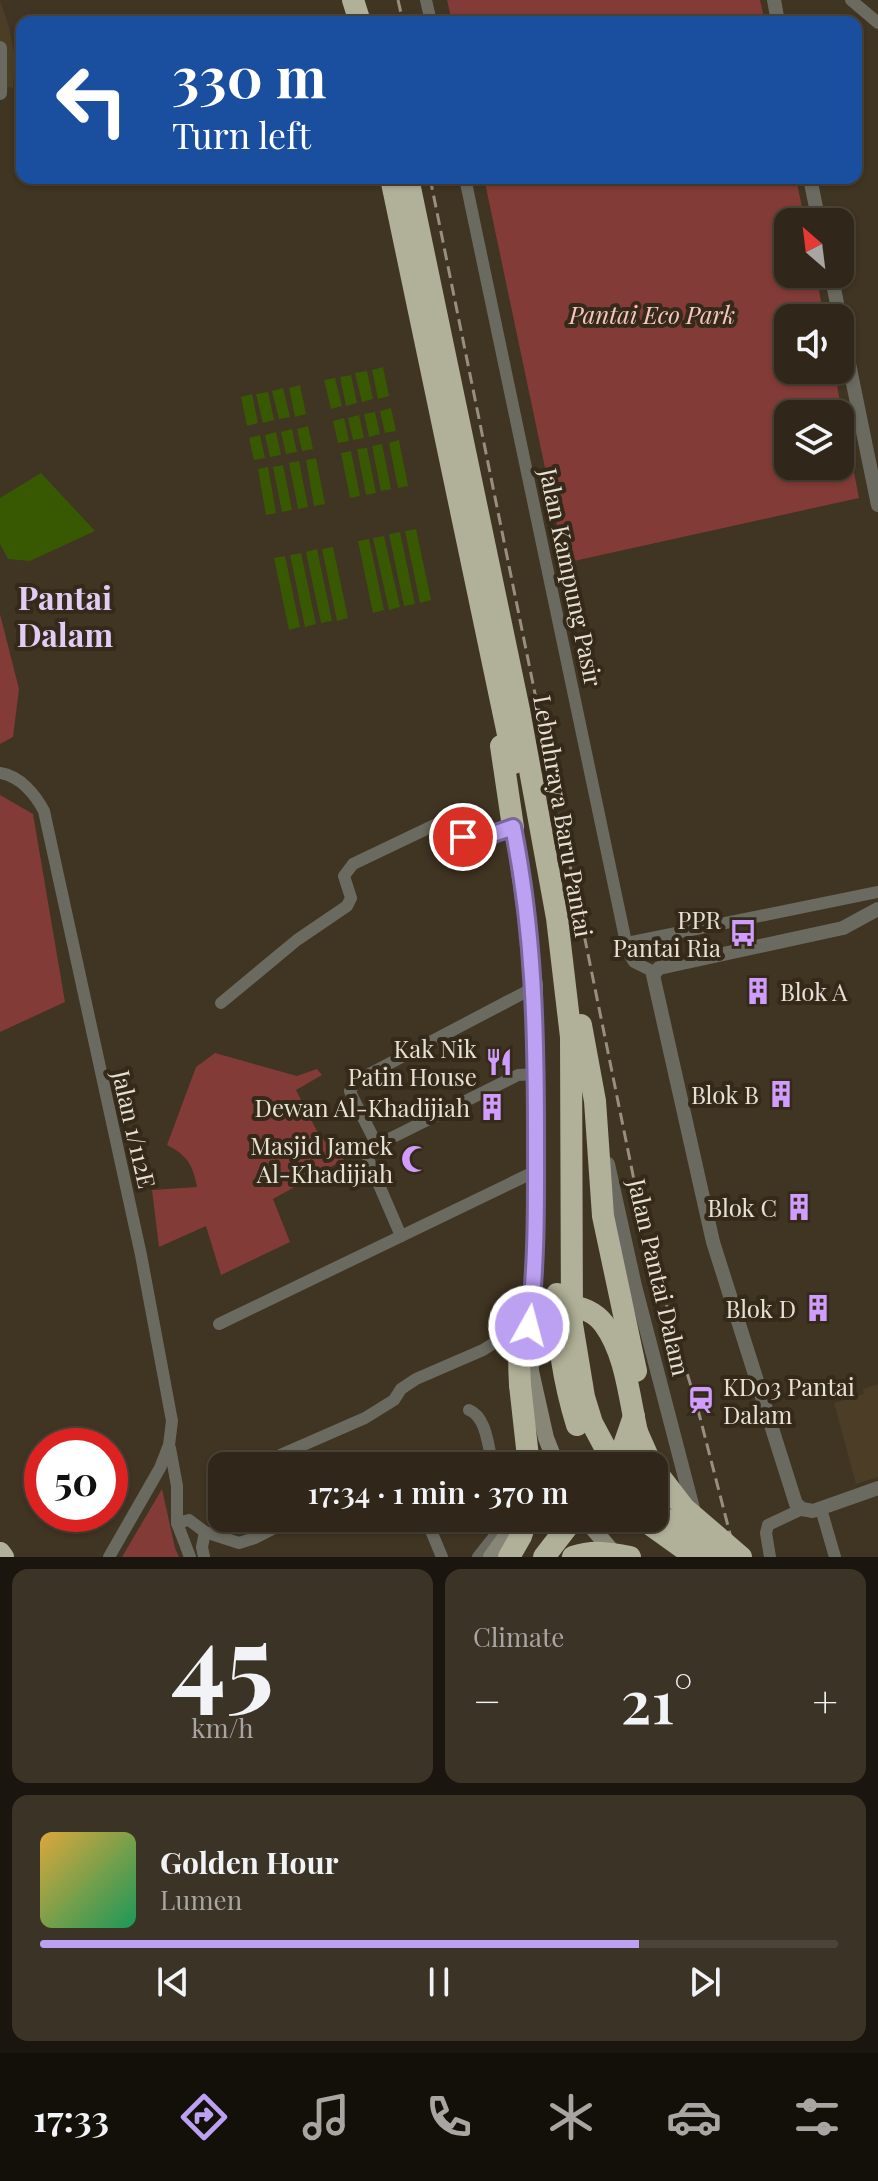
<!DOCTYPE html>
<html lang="en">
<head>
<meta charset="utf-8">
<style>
	:root { --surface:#30271a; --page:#3c3327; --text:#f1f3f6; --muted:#a8a5a2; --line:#4b4439; --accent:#bca0f2 }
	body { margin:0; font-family:"Playfair Display",serif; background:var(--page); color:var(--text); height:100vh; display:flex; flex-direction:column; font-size:30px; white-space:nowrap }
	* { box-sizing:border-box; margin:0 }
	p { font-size:26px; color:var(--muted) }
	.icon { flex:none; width:44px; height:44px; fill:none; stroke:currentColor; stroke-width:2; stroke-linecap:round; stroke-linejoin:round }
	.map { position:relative; height:1557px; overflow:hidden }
	.details { display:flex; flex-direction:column; gap:12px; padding:12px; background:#1a150e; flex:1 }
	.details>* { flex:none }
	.guide { position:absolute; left:16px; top:16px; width:846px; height:168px; border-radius:16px; box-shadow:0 2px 6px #0004,0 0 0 2px var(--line); background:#1a4fa0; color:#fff; overflow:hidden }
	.needle { width:52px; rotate:332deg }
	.buttons { position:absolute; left:774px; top:208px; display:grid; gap:16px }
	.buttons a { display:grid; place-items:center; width:80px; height:80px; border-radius:16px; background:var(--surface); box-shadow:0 2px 6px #0004,0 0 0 2px var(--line); font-size:40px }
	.speed { position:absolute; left:24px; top:1428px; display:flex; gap:16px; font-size:40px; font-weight:700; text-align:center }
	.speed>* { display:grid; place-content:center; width:104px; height:104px; border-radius:50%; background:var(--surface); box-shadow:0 2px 6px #0004,0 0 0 2px var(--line); line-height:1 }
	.speed .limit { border:12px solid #d22; background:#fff; color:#111 }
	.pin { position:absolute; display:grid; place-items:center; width:68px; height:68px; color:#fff; margin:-34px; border:4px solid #fff; border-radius:50%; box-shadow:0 2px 8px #0007 }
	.me { position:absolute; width:88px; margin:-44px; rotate:7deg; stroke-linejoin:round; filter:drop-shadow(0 0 6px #0008) }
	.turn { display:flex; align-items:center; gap:28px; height:168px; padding:0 24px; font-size:36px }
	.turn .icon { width:104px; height:104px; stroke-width:2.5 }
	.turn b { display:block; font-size:56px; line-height:68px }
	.big { font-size:60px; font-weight:600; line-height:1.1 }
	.details .widget { flex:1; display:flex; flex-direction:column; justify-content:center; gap:12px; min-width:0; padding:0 28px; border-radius:16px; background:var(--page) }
	.details .dial { align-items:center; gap:0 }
	.dial b { font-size:104px; line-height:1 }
	.song { display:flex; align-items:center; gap:24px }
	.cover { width:96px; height:96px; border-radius:12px; background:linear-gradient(135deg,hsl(40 70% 55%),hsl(150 70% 35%)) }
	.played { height:8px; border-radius:4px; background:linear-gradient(90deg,var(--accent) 75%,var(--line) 75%) }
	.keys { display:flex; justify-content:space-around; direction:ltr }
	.heat { display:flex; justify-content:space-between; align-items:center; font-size:44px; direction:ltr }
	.details .tiles { flex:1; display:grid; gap:12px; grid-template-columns:1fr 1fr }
	.widget:last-child { grid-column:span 2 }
	.trip { position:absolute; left:208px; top:1452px; width:460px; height:80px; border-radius:16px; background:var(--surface); box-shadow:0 2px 6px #0004,0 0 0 2px var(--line); font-weight:600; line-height:80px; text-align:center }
	.tabs { display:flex; height:128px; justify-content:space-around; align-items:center; background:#13100a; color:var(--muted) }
	.tabs .icon { width:56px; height:56px }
	.tabs .active { color:var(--accent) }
	.tabs b { font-size:36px; color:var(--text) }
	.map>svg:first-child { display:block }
	.built { fill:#4c3d26 }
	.green { fill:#823b36; fill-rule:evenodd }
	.water { fill:#385902 }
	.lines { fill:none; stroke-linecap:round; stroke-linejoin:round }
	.minor { stroke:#6a6a60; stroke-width:12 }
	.tertiary { stroke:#6a6a60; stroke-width:14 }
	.secondary { stroke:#878677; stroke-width:16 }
	.motorway { stroke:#b1b098; stroke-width:22 }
	.rail { stroke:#988f80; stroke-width:3; stroke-dasharray:12 6; stroke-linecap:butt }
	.motorway-bridge { stroke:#b1b098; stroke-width:22 }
	.route-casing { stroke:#7a689d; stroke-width:20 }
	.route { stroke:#bca0f2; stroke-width:14 }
	.labels { text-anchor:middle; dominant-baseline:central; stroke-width:8; stroke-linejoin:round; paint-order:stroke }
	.park-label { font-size:24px; font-style:italic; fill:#f7c6c0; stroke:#352a19 }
	.street-label { font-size:24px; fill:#e7e0d5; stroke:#352a19 }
	.poi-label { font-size:24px; fill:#e7e0d5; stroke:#352a19; text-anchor:end }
	.district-label { font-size:32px; font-weight:bold; fill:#e1ccf6; stroke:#352a19 }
</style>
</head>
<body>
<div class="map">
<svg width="878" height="1557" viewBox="0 0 878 1557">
	<rect width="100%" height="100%" fill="#403422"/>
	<g class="built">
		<polygon points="0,1 8,23 15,57 13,88 0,86"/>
		<polygon points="878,1384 878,1477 856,1484 834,1403 864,1394 863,1389"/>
	</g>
	<g class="green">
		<polygon points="447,0 760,0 765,22 452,22"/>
		<path d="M484,178H796L805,222H788V274H816L824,318H788V370H834L859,498L565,563ZM788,414H840V466H788Z"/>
		<polygon points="0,614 19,689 13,737 0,744"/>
		<polygon points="0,795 33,814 65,1002 0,1032"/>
		<path d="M215,1053L297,1076L317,1069L322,1075L296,1090L321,1139L338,1140L352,1155L273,1199L290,1242L221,1275L206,1226L159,1247L152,1190L197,1187C193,1165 187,1155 167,1145L196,1067Z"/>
		<polygon points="162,1489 175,1548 179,1557 122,1557"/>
	</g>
	<g class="water">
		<polygon points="383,367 389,396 378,399 372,370"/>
		<polygon points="367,371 373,399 362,402 355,373"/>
		<polygon points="351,375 357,403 346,406 340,377"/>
		<polygon points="335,378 342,406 331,409 324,380"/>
		<polygon points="300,385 306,414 295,417 289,388"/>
		<polygon points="283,388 290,417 279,419 272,391"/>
		<polygon points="268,392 274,420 263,423 256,394"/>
		<polygon points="252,394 258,423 247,426 241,397"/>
		<polygon points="391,408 396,431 385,433 380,411"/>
		<polygon points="375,412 380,434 369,437 364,414"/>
		<polygon points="359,415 364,438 353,440 348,418"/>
		<polygon points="344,418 349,441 338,443 333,421"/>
		<polygon points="308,426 313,449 302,451 297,429"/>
		<polygon points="292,429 297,452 286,454 281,432"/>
		<polygon points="276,432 281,455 270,457 265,435"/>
		<polygon points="260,435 265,458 254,460 249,438"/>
		<polygon points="399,440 408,486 398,488 389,443"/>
		<polygon points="382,444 391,489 381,491 372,446"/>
		<polygon points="367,448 376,493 366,495 357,449"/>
		<polygon points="351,451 360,496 350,498 341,453"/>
		<polygon points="316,458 325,504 314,506 306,460"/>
		<polygon points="299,461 308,507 298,509 289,463"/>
		<polygon points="283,465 292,510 282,512 273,467"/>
		<polygon points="268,467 276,513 266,515 258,469"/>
		<polygon points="41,473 95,531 30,561 8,559 0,544 0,498"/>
		<polygon points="416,529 431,600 420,603 405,531"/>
		<polygon points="400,532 415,604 404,606 389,534"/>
		<polygon points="384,536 400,607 389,610 373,538"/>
		<polygon points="369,539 384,610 373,613 358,541"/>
		<polygon points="333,547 348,618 337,621 322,549"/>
		<polygon points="317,549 332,621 321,623 306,552"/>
		<polygon points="301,553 316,624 305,627 290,555"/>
		<polygon points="285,556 300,627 289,630 274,558"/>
	</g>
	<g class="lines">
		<g class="minor">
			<polyline points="426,0 431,22"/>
			<polyline points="851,0 878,23"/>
			<polyline points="465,178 628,952 634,962 654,972"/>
			<path d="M0,773C20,776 35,794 44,811L141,1255L172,1421L169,1445L160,1468L109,1557"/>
			<polyline points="627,943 878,892"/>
			<polyline points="221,1003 297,940 347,906 351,898 344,876 353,864 441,822 452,825 467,841 480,839 513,827"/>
			<polyline points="377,1145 352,1096 350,1091 356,1081 535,987"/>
			<polyline points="401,1236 370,1164 368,1157 377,1145 518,1075 536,1074"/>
			<polyline points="219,1324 536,1171"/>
			<path d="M469,1410C487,1417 488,1448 493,1466"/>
			<polyline points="170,1448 177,1486 177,1523 190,1557"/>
			<polyline points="255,1466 365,1418 394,1400 401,1389 416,1379 483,1350 513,1331 526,1327"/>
			<polyline points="216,1484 222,1481"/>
			<polyline points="821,1509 835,1557"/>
			<polyline points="427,1521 442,1557"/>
			<polyline points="177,1523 189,1520 205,1532 239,1543 255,1538 294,1518"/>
			<polyline points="204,1557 202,1547 205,1532"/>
			<polyline points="478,1557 509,1518"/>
			<polyline points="770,1557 766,1533 768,1525 802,1509"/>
		</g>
		<g class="tertiary">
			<polyline points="774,0 778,22"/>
			<polyline points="0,48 0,93"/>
			<polyline points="810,178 819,222"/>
			<polyline points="831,274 840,318"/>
			<polyline points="840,320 878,505"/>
			<polyline points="878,909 843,928 659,968 653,975 713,1242 796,1504 802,1509 813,1511 878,1488"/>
			<polyline points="608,1164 635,1286 695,1516"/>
		</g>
		<g class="secondary">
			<polyline points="513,827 535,987 536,1265 529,1326 531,1371 546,1438 557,1466"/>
			<polyline points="584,1518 617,1557"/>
			<polyline points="491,1557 519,1518"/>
		</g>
		<g class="motorway">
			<polyline points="353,0 360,22"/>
			<polyline points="391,178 514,763"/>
			<polyline points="408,178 519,710 557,918 571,1037 572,1324 584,1397 592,1423 615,1466"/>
			<polyline points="501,746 513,827"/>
			<polyline points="581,1025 595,1101 603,1216 636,1371"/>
			<path d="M557,1294C557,1339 564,1383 577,1425"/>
			<polyline points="520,1385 529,1466"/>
			<polyline points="637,1432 652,1466"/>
			<polyline points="641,1518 683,1548 701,1557"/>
			<polyline points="0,1553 3,1557"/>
			<polyline points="509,1557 521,1536 527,1518"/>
			<polyline points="544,1557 574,1518"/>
		</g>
		<g class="rail">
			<polyline points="398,0 403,22"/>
			<polyline points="430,178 645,1234 697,1406 736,1557"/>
		</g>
		<g class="motorway-bridge">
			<path d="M520,1385C519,1365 517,1342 528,1324C545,1298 587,1301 604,1324C626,1354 629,1397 637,1432"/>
			<polyline points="611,1466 623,1448 634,1416"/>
			<polyline points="654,1469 684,1508 741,1557"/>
			<polyline points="654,1511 681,1530 724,1554"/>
			<path d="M573,1557C593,1550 610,1553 630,1557"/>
		</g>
	</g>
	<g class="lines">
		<g class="route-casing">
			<path id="route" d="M463,837L473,841L513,827C534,932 536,1031 536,1137C536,1200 537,1263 529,1326"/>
		</g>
		<use href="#route" class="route"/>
	</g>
	<defs>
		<g id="bus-bare" transform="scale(2.16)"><path d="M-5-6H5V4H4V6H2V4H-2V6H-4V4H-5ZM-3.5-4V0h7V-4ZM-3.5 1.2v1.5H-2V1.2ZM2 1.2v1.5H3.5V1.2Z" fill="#d09dff" stroke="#352a19" stroke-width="2.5" paint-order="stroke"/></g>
		<g id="building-bare" transform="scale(2.16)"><path d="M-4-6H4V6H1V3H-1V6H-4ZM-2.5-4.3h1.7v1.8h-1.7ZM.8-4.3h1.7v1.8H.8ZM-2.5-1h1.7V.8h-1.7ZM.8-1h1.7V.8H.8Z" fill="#d09dff" stroke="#352a19" stroke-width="2.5" paint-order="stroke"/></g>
		<g id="restaurant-bare" transform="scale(2.16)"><path d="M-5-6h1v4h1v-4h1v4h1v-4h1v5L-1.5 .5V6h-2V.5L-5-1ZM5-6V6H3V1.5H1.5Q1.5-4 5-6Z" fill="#d09dff" stroke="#352a19" stroke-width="2.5" paint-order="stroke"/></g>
		<g id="mosque-bare" transform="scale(2.16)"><path d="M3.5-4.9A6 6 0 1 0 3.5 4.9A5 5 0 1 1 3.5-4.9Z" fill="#d09dff" stroke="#352a19" stroke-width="2.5" paint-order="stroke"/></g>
		<g id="station-bare" transform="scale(2.16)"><path d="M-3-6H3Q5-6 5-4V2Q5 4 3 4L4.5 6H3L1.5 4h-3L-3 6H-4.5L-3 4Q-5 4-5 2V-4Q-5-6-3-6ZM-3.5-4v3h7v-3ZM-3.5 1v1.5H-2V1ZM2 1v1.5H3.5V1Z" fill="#d09dff" stroke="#352a19" stroke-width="2.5" paint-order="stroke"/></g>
	</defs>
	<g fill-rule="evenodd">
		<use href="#bus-bare" x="743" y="933"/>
		<use href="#building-bare" x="758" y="991"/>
		<use href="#restaurant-bare" x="499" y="1062"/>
		<use href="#building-bare" x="781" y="1094"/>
		<use href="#building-bare" x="492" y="1107"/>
		<use href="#mosque-bare" x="415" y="1159"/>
		<use href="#building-bare" x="799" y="1207"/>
		<use href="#building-bare" x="818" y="1308"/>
		<use href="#station-bare" x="701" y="1400"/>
	</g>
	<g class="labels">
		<g class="park-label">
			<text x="652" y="314">Pantai Eco Park</text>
		</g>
		<g class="street-label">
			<text transform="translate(572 577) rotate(78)">Jalan Kampung Pasir</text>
			<text transform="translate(564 816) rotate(80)">Lebuhraya Baru Pantai</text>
			<text transform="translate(135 1129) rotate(77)">Jalan 1/112E</text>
			<text transform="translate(660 1277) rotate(77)">Jalan Pantai Dalam</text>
		</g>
		<g class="poi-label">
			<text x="721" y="919">PPR<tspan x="721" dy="28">Pantai Ria</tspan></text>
			<text x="780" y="991" text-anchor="start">Blok A</text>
			<text x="477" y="1048">Kak Nik<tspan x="477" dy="28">Patin House</tspan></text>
			<text x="759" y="1094">Blok B</text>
			<text x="470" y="1107">Dewan Al-Khadijiah</text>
			<text x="393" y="1145">Masjid Jamek<tspan x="393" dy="28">Al-Khadijiah</tspan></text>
			<text x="777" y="1207">Blok C</text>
			<text x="796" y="1308">Blok D</text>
			<text x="723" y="1386" text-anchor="start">KD03 Pantai<tspan x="723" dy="28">Dalam</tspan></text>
		</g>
		<g class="district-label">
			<text x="65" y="596">Pantai<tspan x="65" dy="37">Dalam</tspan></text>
		</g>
	</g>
</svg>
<div class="buttons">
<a><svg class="needle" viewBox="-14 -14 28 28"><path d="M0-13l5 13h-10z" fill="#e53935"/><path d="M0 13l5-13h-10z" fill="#a8a5a2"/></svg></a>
<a><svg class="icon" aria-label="sound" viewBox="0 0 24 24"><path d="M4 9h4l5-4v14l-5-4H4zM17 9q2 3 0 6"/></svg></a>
<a><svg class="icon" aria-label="layers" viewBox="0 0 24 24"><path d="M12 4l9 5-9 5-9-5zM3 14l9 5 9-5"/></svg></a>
</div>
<div class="speed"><div class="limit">50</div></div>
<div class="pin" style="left:463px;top:837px;background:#d93025"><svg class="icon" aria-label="arrive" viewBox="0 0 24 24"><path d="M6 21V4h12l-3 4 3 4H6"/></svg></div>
<svg class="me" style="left:529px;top:1326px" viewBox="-20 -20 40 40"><circle r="17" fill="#bca0f2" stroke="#fff" stroke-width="3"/><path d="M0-11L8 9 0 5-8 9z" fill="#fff"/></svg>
<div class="trip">17:34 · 1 min · 370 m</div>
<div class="guide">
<div class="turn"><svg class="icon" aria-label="left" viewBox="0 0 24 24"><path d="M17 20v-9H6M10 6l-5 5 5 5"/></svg><div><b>330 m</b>Turn left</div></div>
</div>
</div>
<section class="details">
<div class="tiles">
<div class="widget dial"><b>45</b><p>km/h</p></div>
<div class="widget"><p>Climate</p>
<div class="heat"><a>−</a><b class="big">21°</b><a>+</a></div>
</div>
<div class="widget">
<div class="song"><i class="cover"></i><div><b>Golden Hour</b><p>Lumen</p></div></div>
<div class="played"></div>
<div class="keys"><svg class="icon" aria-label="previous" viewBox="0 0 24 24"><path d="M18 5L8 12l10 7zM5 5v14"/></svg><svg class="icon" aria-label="pause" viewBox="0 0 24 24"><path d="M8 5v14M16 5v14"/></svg><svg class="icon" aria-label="next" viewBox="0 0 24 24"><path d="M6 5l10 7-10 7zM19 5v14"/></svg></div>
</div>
</div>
</section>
<nav class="tabs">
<b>17:33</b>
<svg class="icon active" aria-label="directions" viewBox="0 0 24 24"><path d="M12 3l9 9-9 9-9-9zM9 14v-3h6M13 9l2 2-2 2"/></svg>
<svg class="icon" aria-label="music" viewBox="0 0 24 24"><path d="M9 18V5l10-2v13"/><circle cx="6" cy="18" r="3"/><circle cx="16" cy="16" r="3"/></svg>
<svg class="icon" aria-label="phone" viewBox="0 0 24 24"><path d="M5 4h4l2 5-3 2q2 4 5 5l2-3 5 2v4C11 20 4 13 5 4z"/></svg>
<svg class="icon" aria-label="climate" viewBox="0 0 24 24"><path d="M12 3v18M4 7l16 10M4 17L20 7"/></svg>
<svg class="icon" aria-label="car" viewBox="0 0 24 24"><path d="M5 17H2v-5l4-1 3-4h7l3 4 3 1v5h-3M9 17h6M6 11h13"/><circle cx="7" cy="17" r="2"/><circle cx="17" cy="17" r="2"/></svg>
<svg class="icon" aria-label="filters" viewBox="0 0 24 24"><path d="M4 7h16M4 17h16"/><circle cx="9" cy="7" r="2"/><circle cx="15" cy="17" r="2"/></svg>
</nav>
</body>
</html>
